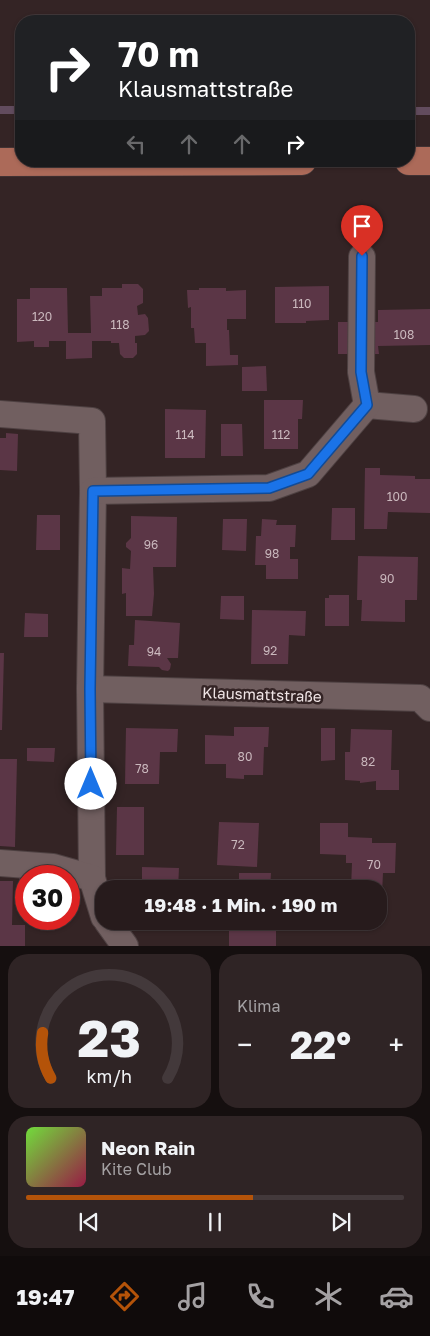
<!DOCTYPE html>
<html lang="de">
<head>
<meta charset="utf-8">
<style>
	:root { --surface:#271b1c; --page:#2f2425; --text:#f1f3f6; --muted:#a4a1a3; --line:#43393b; --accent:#b45309 }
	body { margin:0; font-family:"Golos Text",sans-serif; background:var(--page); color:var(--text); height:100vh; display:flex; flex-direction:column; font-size:19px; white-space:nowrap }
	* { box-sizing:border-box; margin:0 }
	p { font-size:16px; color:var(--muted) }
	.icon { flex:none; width:28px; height:28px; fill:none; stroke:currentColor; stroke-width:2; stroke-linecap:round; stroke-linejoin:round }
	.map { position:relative; height:946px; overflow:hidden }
	.sheet { display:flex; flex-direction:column; gap:8px; padding:8px; background:#150f0f; flex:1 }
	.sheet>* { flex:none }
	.banner { position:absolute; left:15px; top:15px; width:400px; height:152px; border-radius:20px; box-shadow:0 1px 4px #0004,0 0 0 1px var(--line); background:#202124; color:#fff; overflow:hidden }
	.speed { position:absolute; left:15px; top:865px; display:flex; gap:10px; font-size:25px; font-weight:700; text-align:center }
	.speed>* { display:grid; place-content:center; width:65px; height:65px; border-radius:50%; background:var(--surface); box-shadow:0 1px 4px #0004,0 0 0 1px var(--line); line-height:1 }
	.speed .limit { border:8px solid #d22; background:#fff; color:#111 }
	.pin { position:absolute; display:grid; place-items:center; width:42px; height:42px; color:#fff; margin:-51px -21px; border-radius:50% 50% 50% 0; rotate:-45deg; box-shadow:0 0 5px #0007 }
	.pin .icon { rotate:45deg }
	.me { position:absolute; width:55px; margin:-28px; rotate:0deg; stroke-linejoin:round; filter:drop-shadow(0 0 4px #0008) }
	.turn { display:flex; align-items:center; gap:18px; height:105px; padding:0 20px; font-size:22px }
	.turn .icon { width:65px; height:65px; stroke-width:2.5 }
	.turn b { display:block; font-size:35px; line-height:42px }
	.lanes { display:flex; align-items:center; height:48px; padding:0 20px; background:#0003; justify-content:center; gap:25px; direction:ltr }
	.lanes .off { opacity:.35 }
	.big { font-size:38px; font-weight:700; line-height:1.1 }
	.sheet .widget { flex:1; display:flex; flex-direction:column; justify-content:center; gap:8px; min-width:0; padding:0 18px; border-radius:20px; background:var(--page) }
	.sheet .dial { align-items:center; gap:0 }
	.dial svg { height:130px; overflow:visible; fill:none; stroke:var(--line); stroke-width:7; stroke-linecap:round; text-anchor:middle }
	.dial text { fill:var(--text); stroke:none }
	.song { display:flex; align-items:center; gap:15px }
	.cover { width:60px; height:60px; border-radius:8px; background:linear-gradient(135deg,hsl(100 70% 55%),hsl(340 70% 35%)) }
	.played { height:5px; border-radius:2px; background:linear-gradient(90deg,var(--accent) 60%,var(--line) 60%) }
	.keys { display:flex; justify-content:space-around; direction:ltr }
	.heat { display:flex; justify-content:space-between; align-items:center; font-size:28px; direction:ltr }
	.sheet .tiles { flex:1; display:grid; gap:8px; grid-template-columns:1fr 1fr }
	.widget:last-child { grid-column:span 2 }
	.trip { position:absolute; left:95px; top:880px; width:292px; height:50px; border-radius:20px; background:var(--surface); box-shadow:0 1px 4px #0004,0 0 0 1px var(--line); font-weight:700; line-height:50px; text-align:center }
	.tabs { display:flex; height:80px; justify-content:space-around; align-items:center; background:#100b0b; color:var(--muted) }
	.tabs .icon { width:35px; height:35px }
	.tabs .current { color:var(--accent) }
	.tabs b { font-size:22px; color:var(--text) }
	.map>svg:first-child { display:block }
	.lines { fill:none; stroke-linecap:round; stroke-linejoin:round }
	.stream { stroke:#624c5e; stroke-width:8 }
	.building { fill:#5b3646 }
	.minor-casing { stroke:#4e4142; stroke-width:28 }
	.major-casing { stroke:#4e4142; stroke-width:29 }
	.minor { stroke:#715f60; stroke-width:26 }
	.major { stroke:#ac6a59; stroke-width:28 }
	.route-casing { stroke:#114b97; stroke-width:12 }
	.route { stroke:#1a73e8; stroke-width:9 }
	.labels { text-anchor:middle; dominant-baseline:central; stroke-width:5; stroke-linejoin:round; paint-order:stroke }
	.number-label { font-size:12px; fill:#cbb9be }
	.street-label { font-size:15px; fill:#f0e5e6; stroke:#342425 }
</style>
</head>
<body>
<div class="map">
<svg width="430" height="946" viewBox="0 0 430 946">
	<rect width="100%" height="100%" fill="#342425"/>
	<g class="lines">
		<g class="stream">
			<polyline points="0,110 21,110"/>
			<polyline points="409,111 430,111"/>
		</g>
	</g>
	<g class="building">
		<polygon points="122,284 138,284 143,289 143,303 137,306 138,315 145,314 148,318 149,331 145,335 135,336 135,343 137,343 137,354 133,358 124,358 120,354 119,343 111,343 111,341 92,341 92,358 67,359 66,359 66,341 49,341 49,347 34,347 34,341 17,342 17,299 30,299 30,288 67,288 68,333 91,333 90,296 102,296 102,288 122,288"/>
		<polygon points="329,286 329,320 306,321 306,323 275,323 275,287"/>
		<polygon points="199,288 226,288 226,291 246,290 246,319 227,319 227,330 229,330 230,355 238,355 238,365 206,366 206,343 195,343 194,328 191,328 191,307 188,308 187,290 199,290"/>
		<polygon points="430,309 430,345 378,346 379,354 367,354 366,322 378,322 378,310"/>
		<rect x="338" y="322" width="15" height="32"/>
		<polygon points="266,366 267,391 242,391 242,367"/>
		<polygon points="264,400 303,400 302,419 298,419 298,449 264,449"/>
		<polygon points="165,409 206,410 205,458 165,458"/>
		<polygon points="221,424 242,424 243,456 221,456"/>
		<polygon points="6,433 18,434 17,471 0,470 0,438 6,438"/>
		<polygon points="365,468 380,468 380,475 415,476 415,479 430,479 430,513 388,512 387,529 364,529"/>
		<polygon points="332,508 355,508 355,540 331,540"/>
		<polygon points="37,515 60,515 60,550 36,550"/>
		<polygon points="131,516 177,517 176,567 153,567 154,594 152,616 126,616 126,593 122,594 122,568 130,569 131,551 126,547 126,543 131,538"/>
		<polygon points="223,519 247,519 246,551 222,550"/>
		<polygon points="262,519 277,520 276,525 296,525 295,547 290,547 290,559 298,559 298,579 266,579 266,565 255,565 256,536 261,536"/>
		<polygon points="358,556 418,557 417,600 405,600 405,622 361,621 362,600 357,600"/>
		<polygon points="329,595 349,595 349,626 325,626 325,598 329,598"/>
		<polygon points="221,596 244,596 244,620 220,619"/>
		<polygon points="252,610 306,611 305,636 289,635 288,664 251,664"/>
		<polygon points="25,613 48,614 48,637 24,637"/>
		<polygon points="135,620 180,623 178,658 167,658 171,664 170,669 168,671 162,670 159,667 128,666 129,645 134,645"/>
		<polygon points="0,653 4,653 2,730 0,730"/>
		<polygon points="234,727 269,727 268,747 264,747 263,775 244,775 244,779 226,778 226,764 205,764 205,735 234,736"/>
		<polygon points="126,728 178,729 177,752 160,752 159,784 125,784"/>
		<polygon points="321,728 335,728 335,760 321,761"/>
		<polygon points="351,729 392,730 391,770 399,770 399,790 376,790 376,781 360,783 360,781 345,780 345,752 350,752"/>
		<polygon points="27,748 55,748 54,762 27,761"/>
		<polygon points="0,759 17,759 15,847 0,846"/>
		<polygon points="117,807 144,807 144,855 116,855"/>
		<polygon points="219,822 259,823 257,867 217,865"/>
		<polygon points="320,823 348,823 348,837 372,838 372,843 396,843 395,873 383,873 382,894 379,894 379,889 351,889 352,863 346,863 346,855 320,854"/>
		<polygon points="142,867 179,868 178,889 142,889"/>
		<polygon points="19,870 26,876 26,894 19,894"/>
		<polygon points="239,873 271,873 270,889 239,889"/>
		<polygon points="0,881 13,881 12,925 25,925 25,946 0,946"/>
		<polygon points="141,921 178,921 178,926 167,926 165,929 158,928 157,926 141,926"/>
		<rect x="229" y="921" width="47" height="25"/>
	</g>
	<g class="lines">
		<g class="minor-casing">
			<g id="minor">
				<polyline points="362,257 361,372 367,405"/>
				<polyline points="367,405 414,409"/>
				<polyline points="0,414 92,421 93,491 90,689 92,878 104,917"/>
				<polyline points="93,491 269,488 308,474 367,405"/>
				<polyline points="90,689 420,698 430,708"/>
				<polyline points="0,863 53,867 92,878"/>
				<polyline points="107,921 125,946"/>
			</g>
		</g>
		<g class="major-casing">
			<g id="major">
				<polyline points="409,161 430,161"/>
				<polyline points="0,162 302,161"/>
			</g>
		</g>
		<use href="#minor" class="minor"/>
		<use href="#major" class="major"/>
	</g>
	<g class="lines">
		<g class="route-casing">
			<polyline id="route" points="91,784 90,689 93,491 269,488 308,474 367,405 361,372 362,256"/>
		</g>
		<use href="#route" class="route"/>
	</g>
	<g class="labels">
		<g class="number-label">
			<text x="302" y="303">110</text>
			<text x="42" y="316">120</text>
			<text x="120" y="324">118</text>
			<text x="404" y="334">108</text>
			<text x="185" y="434">114</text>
			<text x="281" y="434">112</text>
			<text x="397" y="496">100</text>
			<text x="151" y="544">96</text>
			<text x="272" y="553">98</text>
			<text x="387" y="578">90</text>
			<text x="270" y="650">92</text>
			<text x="154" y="651">94</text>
			<text x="245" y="756">80</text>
			<text x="368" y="761">82</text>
			<text x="142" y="768">78</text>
			<text x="238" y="844">72</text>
			<text x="374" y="864">70</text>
		</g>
		<g class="street-label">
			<text transform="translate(262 694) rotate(2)">Klausmattstraße</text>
		</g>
	</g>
</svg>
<div class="speed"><div class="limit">30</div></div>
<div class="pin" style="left:362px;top:256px;background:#d93025"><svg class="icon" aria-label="arrive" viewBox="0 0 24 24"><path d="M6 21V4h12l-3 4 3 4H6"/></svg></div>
<svg class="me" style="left:91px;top:784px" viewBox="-20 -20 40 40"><circle r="19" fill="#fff"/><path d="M0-13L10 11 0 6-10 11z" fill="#1a73e8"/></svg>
<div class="trip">19:48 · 1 Min. · 190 m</div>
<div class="banner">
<div class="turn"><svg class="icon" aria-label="right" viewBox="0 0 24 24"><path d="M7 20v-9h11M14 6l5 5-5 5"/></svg><div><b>70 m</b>Klausmattstraße</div></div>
<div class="lanes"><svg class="icon off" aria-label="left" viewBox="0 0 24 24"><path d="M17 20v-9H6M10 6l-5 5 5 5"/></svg><svg class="icon off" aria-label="ahead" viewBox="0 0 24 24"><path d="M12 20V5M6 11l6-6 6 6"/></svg><svg class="icon off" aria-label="ahead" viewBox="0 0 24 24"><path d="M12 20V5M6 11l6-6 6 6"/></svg><svg class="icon" aria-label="right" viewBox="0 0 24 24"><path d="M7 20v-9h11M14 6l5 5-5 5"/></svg></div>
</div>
</div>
<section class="sheet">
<div class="tiles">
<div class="widget dial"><svg viewBox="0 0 100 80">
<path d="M14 69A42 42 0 1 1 86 69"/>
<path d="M14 69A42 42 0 0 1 9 41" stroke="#b45309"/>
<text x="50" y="56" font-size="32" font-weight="700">23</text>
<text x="50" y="72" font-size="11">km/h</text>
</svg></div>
<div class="widget"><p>Klima</p>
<div class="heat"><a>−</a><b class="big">22°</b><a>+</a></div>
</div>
<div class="widget">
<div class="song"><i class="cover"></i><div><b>Neon Rain</b><p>Kite Club</p></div></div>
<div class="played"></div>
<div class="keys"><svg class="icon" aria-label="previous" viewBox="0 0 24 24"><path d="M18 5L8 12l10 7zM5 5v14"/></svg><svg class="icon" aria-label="pause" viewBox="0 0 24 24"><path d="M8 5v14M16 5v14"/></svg><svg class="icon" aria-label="next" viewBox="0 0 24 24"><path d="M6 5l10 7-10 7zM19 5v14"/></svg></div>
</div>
</div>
</section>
<nav class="tabs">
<b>19:47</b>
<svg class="icon current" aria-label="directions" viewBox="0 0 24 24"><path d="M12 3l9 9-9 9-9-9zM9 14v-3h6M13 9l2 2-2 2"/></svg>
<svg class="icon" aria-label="music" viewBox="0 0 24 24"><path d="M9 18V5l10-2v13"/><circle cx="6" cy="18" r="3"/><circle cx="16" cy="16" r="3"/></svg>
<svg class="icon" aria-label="phone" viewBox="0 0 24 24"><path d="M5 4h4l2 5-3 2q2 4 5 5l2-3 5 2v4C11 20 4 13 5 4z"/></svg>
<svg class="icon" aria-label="climate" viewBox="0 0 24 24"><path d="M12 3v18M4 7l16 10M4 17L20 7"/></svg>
<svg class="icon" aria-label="car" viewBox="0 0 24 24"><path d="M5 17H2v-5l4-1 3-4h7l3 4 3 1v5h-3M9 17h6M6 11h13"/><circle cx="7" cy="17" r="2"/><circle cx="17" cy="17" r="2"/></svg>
</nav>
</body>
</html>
